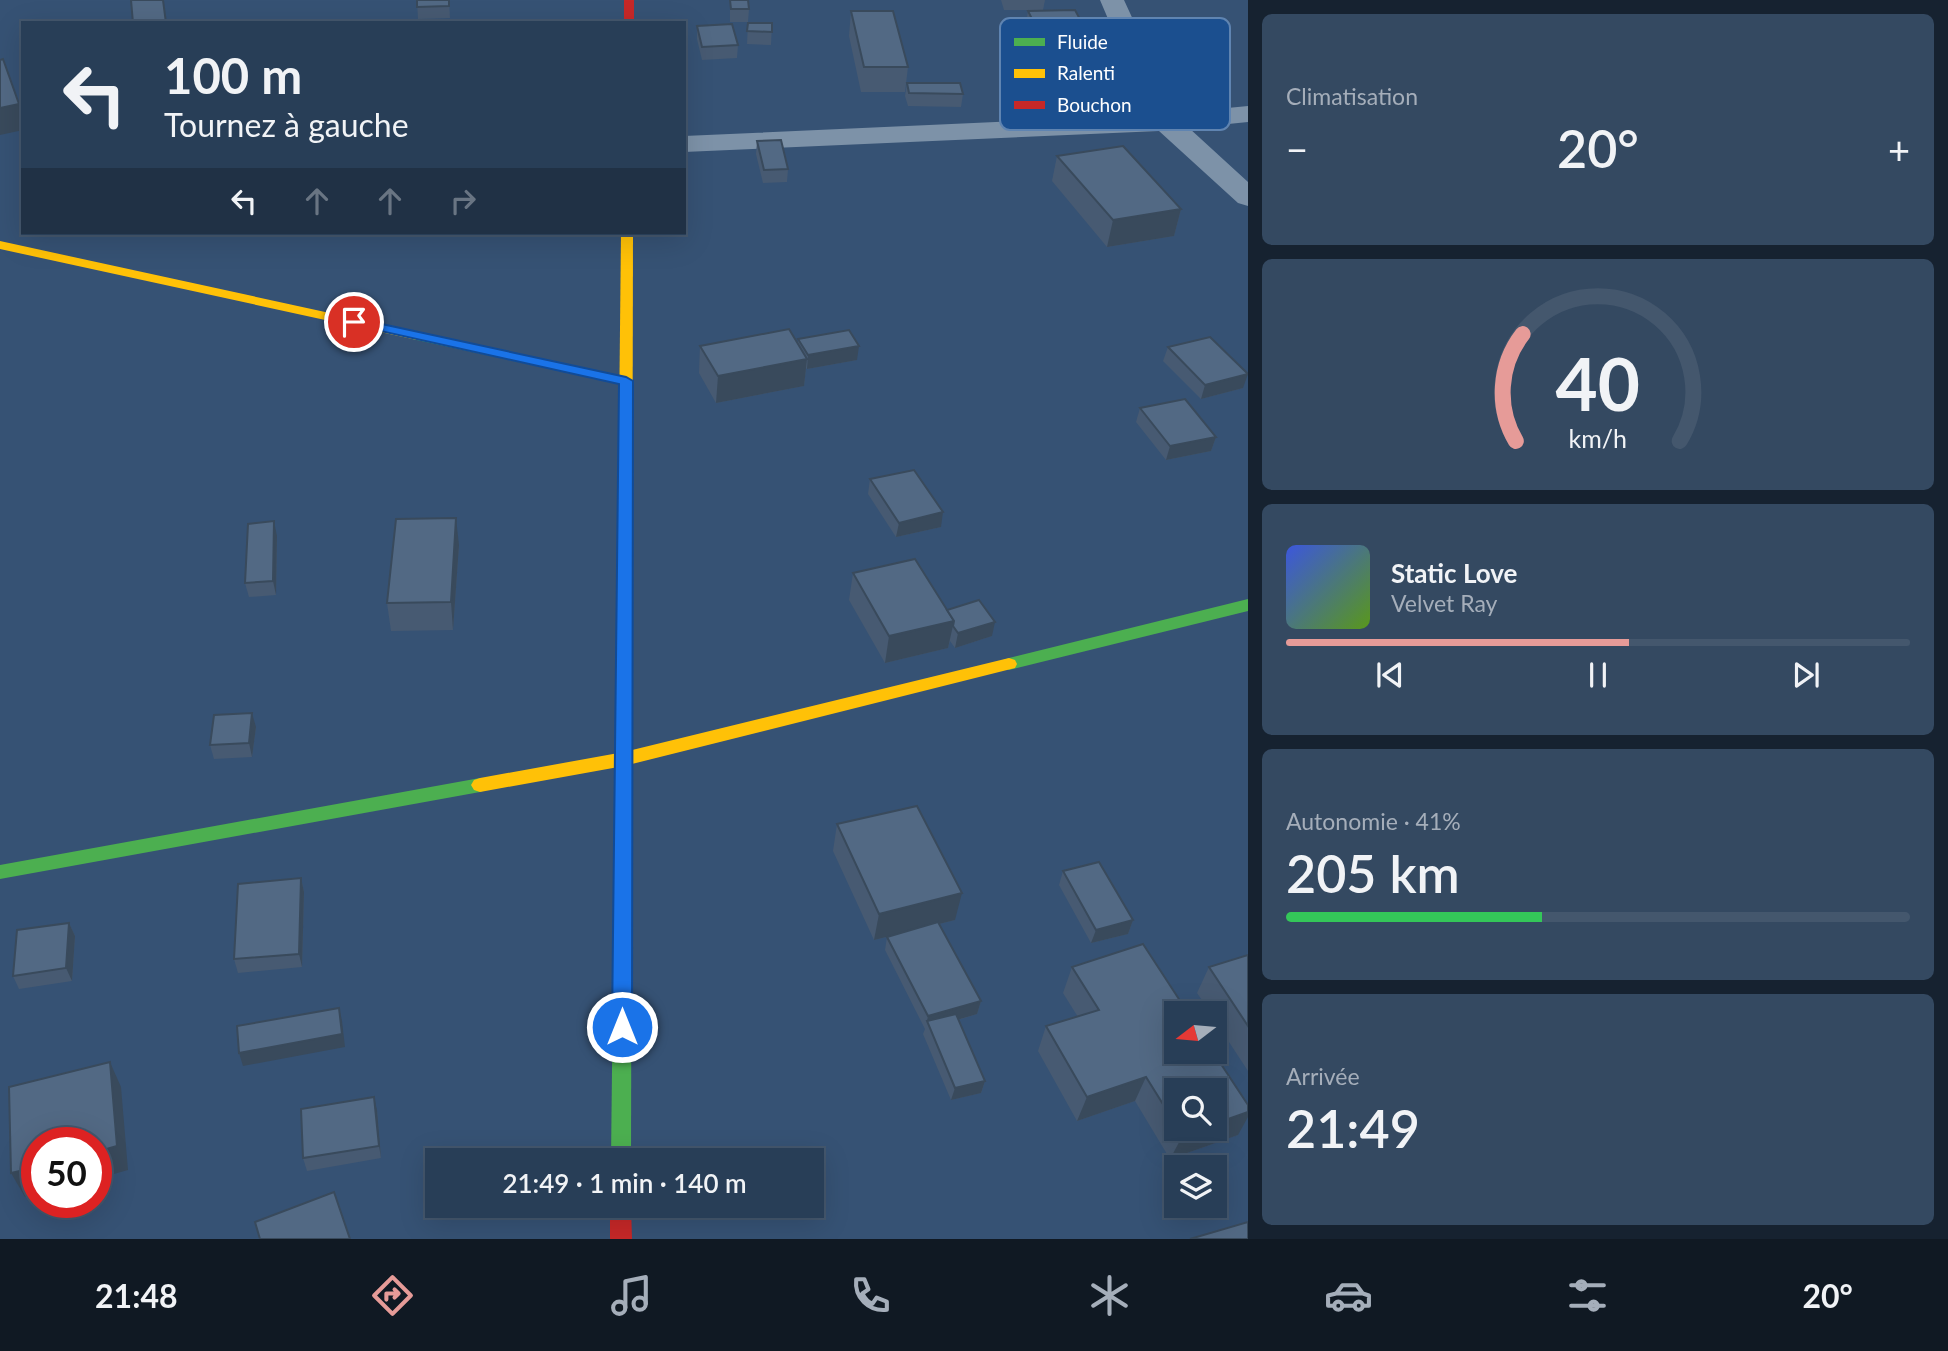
<!DOCTYPE html>
<html lang="fr">
<head>
<meta charset="utf-8">
<style>
	:root { --surface:#283e57; --page:#344961; --text:#f1f3f6; --muted:#a5aeba; --line:#44576d; --accent:#e69b98 }
	body { margin:0; font-family:Lato,sans-serif; background:var(--page); color:var(--text); height:100vh; display:flex; flex-direction:column; font-size:26px; white-space:nowrap }
	* { box-sizing:border-box; margin:0 }
	p { font-size:23px; color:var(--muted) }
	.icon { flex:none; width:38px; height:38px; fill:none; stroke:currentColor; stroke-width:2; stroke-linecap:round; stroke-linejoin:round }
	.map { position:relative; flex:1; overflow:hidden }
	.side { display:flex; flex-direction:column; gap:14px; padding:14px; background:#162230; width:700px }
	.side>* { flex:none }
	.top-card { position:absolute; left:21px; top:21px; width:665px; height:214px; border-radius:0px; box-shadow:0 7px 28px #0002,0 0 0 2px var(--line); background:#283e57; color:var(--text); overflow:hidden }
	.needle { width:46px; rotate:254deg }
	.fabs { position:absolute; left:1164px; top:1001px; display:grid; gap:14px }
	.fabs a { display:grid; place-items:center; width:63px; height:63px; border-radius:0px; background:var(--surface); box-shadow:0 7px 28px #0002,0 0 0 2px var(--line); font-size:35px }
	.speed { position:absolute; left:21px; top:1127px; display:flex; gap:14px; font-size:35px; font-weight:700; text-align:center }
	.speed>* { display:grid; place-content:center; width:91px; height:91px; border-radius:50%; background:var(--surface); box-shadow:0 7px 28px #0002,0 0 0 2px var(--line); line-height:1 }
	.speed .limit { border:10px solid #d22; background:#fff; color:#111 }
	.pin { position:absolute; display:grid; place-items:center; width:60px; height:60px; color:#fff; margin:-30px; border:4px solid #fff; border-radius:50%; box-shadow:0 2px 7px #0007 }
	.me { position:absolute; width:77px; margin:-38px; rotate:0deg; stroke-linejoin:round; filter:drop-shadow(0 0 5px #0008) }
	.turn { display:flex; align-items:center; gap:24px; height:147px; padding:0 28px; font-size:32px }
	.turn .icon { width:91px; height:91px; stroke-width:2.5 }
	.turn b { display:block; font-size:49px; line-height:60px }
	.lanes { display:flex; align-items:center; height:66px; padding:0 28px; background:#0003; justify-content:center; gap:35px; direction:ltr }
	.lanes .off { opacity:.35 }
	.big { font-size:52px; font-weight:600; line-height:1.1 }
	.side .tile { flex:1; display:flex; flex-direction:column; justify-content:center; gap:10px; min-width:0; padding:0 24px; border-radius:10px; background:var(--page) }
	.side .dial { align-items:center; gap:0 }
	.dial svg { height:182px; overflow:visible; fill:none; stroke:var(--line); stroke-width:7; stroke-linecap:round; text-anchor:middle }
	.dial text { fill:var(--text); stroke:none }
	.song { display:flex; align-items:center; gap:21px }
	.cover { width:84px; height:84px; border-radius:10px; background:linear-gradient(135deg,hsl(230 70% 55%),hsl(90 70% 35%)) }
	.played { height:7px; border-radius:4px; background:linear-gradient(90deg,var(--accent) 55%,var(--line) 55%) }
	.keys { display:flex; justify-content:space-around; direction:ltr }
	.heat { display:flex; justify-content:space-between; align-items:center; font-size:38px; direction:ltr }
	.charge { height:10px; border-radius:5px; background:linear-gradient(90deg,#34c759 41%,var(--line) 0) }
	.trip { position:absolute; left:425px; top:1148px; width:399px; height:70px; border-radius:0px; background:var(--surface); box-shadow:0 7px 28px #0002,0 0 0 2px var(--line); font-weight:600; line-height:70px; text-align:center }
	.tab-bar { display:flex; height:112px; justify-content:space-around; align-items:center; background:#101923; color:var(--muted) }
	.tab-bar .icon { width:49px; height:49px }
	.tab-bar .current { color:var(--accent) }
	.tab-bar b { font-size:32px; color:var(--text) }
	main { display:flex; flex:1; min-height:0 }
	.map>svg:first-child { display:block }
	.lines { fill:none; stroke-linecap:round; stroke-linejoin:round }
	.street { fill:#7d92a8; fill-rule:evenodd }
	.fast { fill:#4caf50; fill-rule:evenodd }
	.slow { fill:#ffc107; fill-rule:evenodd }
	.jam { fill:#c62828; fill-rule:evenodd }
	.wall { fill:#475a72; fill-rule:evenodd }
	.shaded-wall { fill:#394a5c }
	.building { fill:#526984; stroke:#394a5c; stroke-width:2 }
	.route { fill:#1a73e8; stroke:#114b97; stroke-width:2 }
	.key { fill:#1b4f8f; stroke:#5f84b1; stroke-width:2 }
	.key-label { font-size:19px; fill:#fff }
</style>
</head>
<body>
<main>
<div class="map">
<svg width="1248" height="1239" viewBox="0 0 1248 1239">
	<rect width="100%" height="100%" fill="#365274"/>
	<g class="lines">
		<polygon class="street" points="1100,0 1124,0 1176,113 1248,106 1248,122 1189,128 1248,182 1248,206 1238,203 1159,131 684,152 684,136 1149,115"/>
		<g class="fast">
			<polygon points="417,332 626,377 633,381 626,385 412,339 412,333"/>
			<polygon points="1248,599 1248,611 1009,670 1003,668 1001,664 1003,660 1009,658"/>
			<polygon points="624,708 630,710 632,714 631,1160 611,1160 616,714 618,710"/>
			<polygon points="480,778 486,780 489,785 486,790 480,792 0,879 0,865"/>
		</g>
		<g class="slow">
			<polygon points="621,233 633,233 632,714 630,718 618,718 616,714"/>
			<polygon points="0,241 417,332 424,336 417,340 0,249"/>
			<polygon points="1009,658 1015,660 1017,664 1015,668 624,766 480,792 474,790 471,785 474,780 480,778 624,752"/>
		</g>
		<g class="jam">
			<rect x="624" y="0" width="10" height="23"/>
			<polygon points="610,1206 631,1206 632,1239 610,1239"/>
		</g>
	</g>
	<g class="wall">
		<polygon points="417,0 449,0 450,18 418,19"/>
		<polygon points="730,0 749,9 748,22 730,22"/>
		<polygon points="1001,0 1045,0 1043,10 1004,10"/>
		<polygon points="851,11 908,67 905,92 861,92 849,36"/>
		<polygon points="1028,11 1097,51 1091,76 1044,78 1024,35"/>
		<polygon points="748,23 772,23 771,45 747,44"/>
		<polygon points="697,26 738,45 737,58 702,60 697,39"/>
		<polygon points="907,83 963,94 961,107 908,106 905,96"/>
		<polygon points="757,141 788,169 787,182 763,183 756,154"/>
		<polygon points="1057,156 1181,209 1174,236 1107,247 1052,181"/>
		<polygon points="798,339 857,360 807,369 806,368 804,386 716,403 699,373 700,346 798,344"/>
		<polygon points="1168,347 1243,388 1201,399 1163,361"/>
		<polygon points="1140,408 1216,437 1211,451 1166,460 1136,422"/>
		<polygon points="870,479 941,527 896,537 868,494"/>
		<polygon points="277,536 276,595 249,597 245,583"/>
		<polygon points="459,545 453,630 391,631 387,603"/>
		<polygon points="853,573 947,610 992,636 955,648 950,641 948,648 885,663 849,600"/>
		<polygon points="256,727 252,757 214,759 210,745"/>
		<polygon points="837,824 955,920 939,924 981,1001 977,1014 958,1020 985,1081 981,1093 951,1100 923,1034 925,1029 885,950 887,937 895,935 874,940 833,851"/>
		<polygon points="1063,871 1133,920 1128,934 1091,943 1059,885"/>
		<polygon points="301,878 304,892 302,967 238,973 234,959"/>
		<polygon points="69,923 75,936 72,981 19,989 13,976"/>
		<polygon points="1248,955 1248,1071 1214,1019 1214,1013 1211,1013 1197,993 1209,967"/>
		<path d="M1072,967L1238,1135L1170,1159L1135,1101L1077,1121L1038,1051L1046,1026L1078,1017L1063,993ZM1176,1090L1214,1129H1176Z"/>
		<polygon points="377,1110 381,1158 307,1171 303,1158"/>
	</g>
	<g class="shaded-wall">
		<polygon points="19,104 23,119 23,130 0,135 0,108"/>
		<polygon points="1181,209 1174,236 1107,247 1113,220"/>
		<polygon points="859,346 857,360 807,369 808,355"/>
		<polygon points="807,359 804,386 716,403 718,376"/>
		<polygon points="1248,374 1243,388 1201,399 1205,385"/>
		<polygon points="1216,437 1211,451 1166,460 1170,446"/>
		<polygon points="943,512 941,527 896,537 899,523"/>
		<polygon points="456,518 459,545 453,630 451,602"/>
		<polygon points="274,521 277,536 276,595 273,581"/>
		<polygon points="954,621 948,648 885,663 889,636"/>
		<polygon points="995,622 992,636 955,648 958,633"/>
		<polygon points="252,713 256,727 252,757 249,743"/>
		<polygon points="301,878 304,892 302,967 299,954"/>
		<polygon points="962,893 955,920 874,940 879,914"/>
		<polygon points="1133,920 1128,934 1091,943 1096,930"/>
		<polygon points="69,923 75,936 72,981 66,968"/>
		<polygon points="981,1001 977,1014 930,1028 927,1021 928,1016"/>
		<polygon points="339,1008 342,1021 345,1047 243,1066 239,1053"/>
		<polygon points="110,1062 121,1087 128,1170 96,1179 96,1152"/>
		<polygon points="1146,1077 1135,1101 1077,1121 1087,1097"/>
		<polygon points="985,1081 981,1093 951,1100 955,1088"/>
		<polygon points="374,1097 377,1110 381,1158 379,1146"/>
		<polygon points="1248,1112 1248,1117 1238,1135 1170,1159 1183,1135 1201,1129 1214,1129 1214,1124"/>
		<polygon points="37,1167 37,1194 25,1197 11,1173"/>
	</g>
	<g class="building">
		<polygon points="131,0 163,0 166,23 133,23"/>
		<polygon points="417,0 449,0 449,6 417,7"/>
		<polygon points="730,0 748,0 749,9 731,9"/>
		<polygon points="1075,10 1097,51 1049,53 1028,11"/>
		<polygon points="851,11 893,11 908,67 864,67"/>
		<polygon points="748,23 772,23 772,32 747,31"/>
		<polygon points="732,24 738,45 702,47 697,26"/>
		<polygon points="3,59 19,104 0,108 0,60"/>
		<polygon points="907,83 960,83 963,94 909,93"/>
		<polygon points="781,140 788,169 764,170 757,141"/>
		<polygon points="1123,146 1181,209 1113,220 1057,156"/>
		<polygon points="789,329 807,359 718,376 700,346"/>
		<polygon points="849,330 859,346 808,355 798,339"/>
		<polygon points="1210,337 1248,374 1205,385 1168,347"/>
		<polygon points="1185,399 1216,437 1170,446 1140,408"/>
		<polygon points="914,470 943,512 899,523 870,479"/>
		<polygon points="456,518 451,602 387,603 396,519"/>
		<polygon points="274,521 273,581 245,583 248,524"/>
		<polygon points="915,559 954,621 889,636 853,573"/>
		<polygon points="979,600 995,622 958,633 953,626 954,621 947,610"/>
		<polygon points="252,713 249,743 210,745 214,715"/>
		<polygon points="917,806 962,893 879,914 837,824"/>
		<polygon points="1099,862 1133,920 1096,930 1063,871"/>
		<polygon points="301,878 299,954 234,959 238,884"/>
		<polygon points="938,922 981,1001 928,1016 887,937"/>
		<polygon points="69,923 66,968 13,976 17,930"/>
		<polygon points="1143,944 1188,1013 1176,1013 1176,1052 1213,1052 1248,1105 1248,1112 1214,1124 1214,1090 1176,1090 1176,1125 1146,1077 1087,1097 1046,1026 1099,1010 1072,967"/>
		<polygon points="1248,955 1248,1026 1209,967"/>
		<polygon points="339,1008 342,1034 239,1053 237,1026"/>
		<polygon points="956,1014 985,1081 955,1088 927,1021"/>
		<polygon points="110,1062 117,1146 96,1152 96,1143 37,1143 37,1167 11,1173 9,1087"/>
		<polygon points="374,1097 379,1146 303,1158 301,1109"/>
		<polygon points="1179,1129 1201,1129 1183,1135"/>
		<polygon points="334,1192 350,1239 260,1239 255,1222"/>
		<polygon points="1248,1222 1248,1239 1190,1239"/>
	</g>
	<polygon class="route" points="354,318 626,377 633,381 632,1027 629,1033 622,1035 615,1033 612,1027 619,384 349,324 349,319"/>
	<rect x="1000" y="18" width="230" height="112" rx="10" class="key"/>
	<rect x="1014" y="38" width="31" height="8" fill="#4caf50"/>
	<rect x="1014" y="69" width="31" height="9" fill="#ffc107"/>
	<rect x="1014" y="101" width="31" height="8" fill="#c62828"/>
	<g class="key-label">
		<text x="1057" y="49">Fluide</text>
		<text x="1057" y="80">Ralenti</text>
		<text x="1057" y="112">Bouchon</text>
	</g>
</svg>
<div class="fabs">
<a><svg class="needle" viewBox="-14 -14 28 28"><path d="M0-13l5 13h-10z" fill="#e53935"/><path d="M0 13l5-13h-10z" fill="#a5aeba"/></svg></a>
<a><svg class="icon" aria-label="search" viewBox="0 0 24 24"><circle cx="10" cy="10" r="6"/><path d="M15 15l6 6"/></svg></a>
<a><svg class="icon" aria-label="layers" viewBox="0 0 24 24"><path d="M12 4l9 5-9 5-9-5zM3 14l9 5 9-5"/></svg></a>
</div>
<div class="speed"><div class="limit">50</div></div>
<div class="pin" style="left:354px;top:322px;background:#d93025"><svg class="icon" aria-label="arrive" viewBox="0 0 24 24"><path d="M6 21V4h12l-3 4 3 4H6"/></svg></div>
<svg class="me" style="left:622px;top:1027px" viewBox="-20 -20 40 40"><circle r="17" fill="#1a73e8" stroke="#fff" stroke-width="3"/><path d="M0-11L8 9 0 5-8 9z" fill="#fff"/></svg>
<div class="trip">21:49 · 1 min · 140 m</div>
<div class="top-card">
<div class="turn"><svg class="icon" aria-label="left" viewBox="0 0 24 24"><path d="M17 20v-9H6M10 6l-5 5 5 5"/></svg><div><b>100 m</b>Tournez à gauche</div></div>
<div class="lanes"><svg class="icon" aria-label="left" viewBox="0 0 24 24"><path d="M17 20v-9H6M10 6l-5 5 5 5"/></svg><svg class="icon off" aria-label="ahead" viewBox="0 0 24 24"><path d="M12 20V5M6 11l6-6 6 6"/></svg><svg class="icon off" aria-label="ahead" viewBox="0 0 24 24"><path d="M12 20V5M6 11l6-6 6 6"/></svg><svg class="icon off" aria-label="right" viewBox="0 0 24 24"><path d="M7 20v-9h11M14 6l5 5-5 5"/></svg></div>
</div>
</div>
<section class="side">
<div class="tile"><p>Climatisation</p>
<div class="heat"><a>−</a><b class="big">20°</b><a>+</a></div>
</div>
<div class="tile dial"><svg viewBox="0 0 100 80">
<path d="M14 69A42 42 0 1 1 86 69"/>
<path d="M14 69A42 42 0 0 1 17 22" stroke="#e69b98"/>
<text x="50" y="56" font-size="32" font-weight="700">40</text>
<text x="50" y="72" font-size="11">km/h</text>
</svg></div>
<div class="tile">
<div class="song"><i class="cover"></i><div><b>Static Love</b><p>Velvet Ray</p></div></div>
<div class="played"></div>
<div class="keys"><svg class="icon" aria-label="previous" viewBox="0 0 24 24"><path d="M18 5L8 12l10 7zM5 5v14"/></svg><svg class="icon" aria-label="pause" viewBox="0 0 24 24"><path d="M8 5v14M16 5v14"/></svg><svg class="icon" aria-label="next" viewBox="0 0 24 24"><path d="M6 5l10 7-10 7zM19 5v14"/></svg></div>
</div>
<div class="tile"><p>Autonomie · 41%</p><b class="big">205 km</b><div class="charge"></div></div>
<div class="tile"><p>Arrivée</p><b class="big">21:49</b></div>
</section>
</main>
<nav class="tab-bar">
<b>21:48</b>
<svg class="icon current" aria-label="directions" viewBox="0 0 24 24"><path d="M12 3l9 9-9 9-9-9zM9 14v-3h6M13 9l2 2-2 2"/></svg>
<svg class="icon" aria-label="music" viewBox="0 0 24 24"><path d="M9 18V5l10-2v13"/><circle cx="6" cy="18" r="3"/><circle cx="16" cy="16" r="3"/></svg>
<svg class="icon" aria-label="phone" viewBox="0 0 24 24"><path d="M5 4h4l2 5-3 2q2 4 5 5l2-3 5 2v4C11 20 4 13 5 4z"/></svg>
<svg class="icon" aria-label="climate" viewBox="0 0 24 24"><path d="M12 3v18M4 7l16 10M4 17L20 7"/></svg>
<svg class="icon" aria-label="car" viewBox="0 0 24 24"><path d="M5 17H2v-5l4-1 3-4h7l3 4 3 1v5h-3M9 17h6M6 11h13"/><circle cx="7" cy="17" r="2"/><circle cx="17" cy="17" r="2"/></svg>
<svg class="icon" aria-label="filters" viewBox="0 0 24 24"><path d="M4 7h16M4 17h16"/><circle cx="9" cy="7" r="2"/><circle cx="15" cy="17" r="2"/></svg>
<b>20°</b>
</nav>
</body>
</html>
